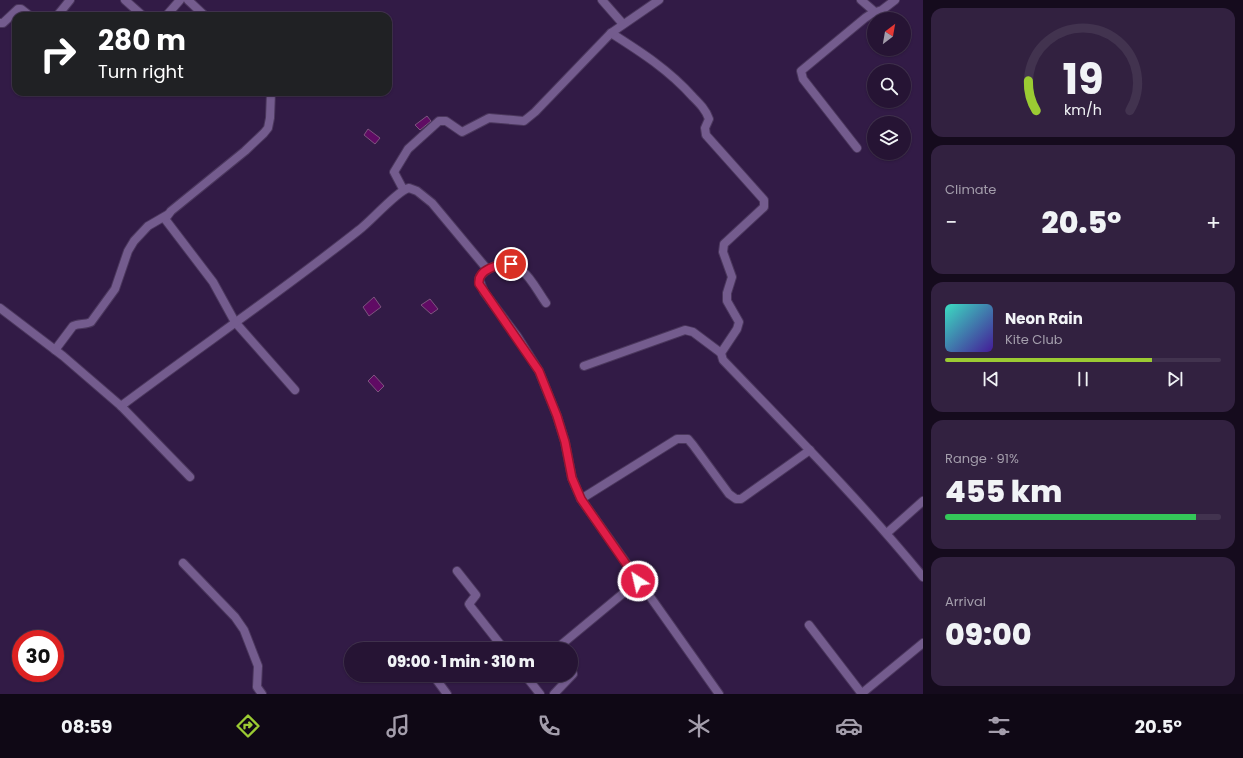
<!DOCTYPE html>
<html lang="en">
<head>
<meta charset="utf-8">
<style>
	:root { --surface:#261434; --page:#322140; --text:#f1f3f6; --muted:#a49eac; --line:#42334f; --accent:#9bcb33 }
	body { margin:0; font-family:Poppins,sans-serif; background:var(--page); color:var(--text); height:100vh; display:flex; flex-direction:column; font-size:15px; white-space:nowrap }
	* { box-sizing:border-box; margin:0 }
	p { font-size:13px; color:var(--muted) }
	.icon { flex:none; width:22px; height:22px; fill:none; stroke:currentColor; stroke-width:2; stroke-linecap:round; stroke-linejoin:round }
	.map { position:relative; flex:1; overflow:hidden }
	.side { display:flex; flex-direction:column; gap:8px; padding:8px; background:#150b1d; width:320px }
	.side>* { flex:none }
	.hud { position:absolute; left:12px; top:12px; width:380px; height:84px; border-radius:12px; box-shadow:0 1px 3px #0004,0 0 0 1px var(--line); background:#202124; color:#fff; overflow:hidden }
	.needle { width:26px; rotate:31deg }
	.tools { position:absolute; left:867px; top:12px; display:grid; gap:8px }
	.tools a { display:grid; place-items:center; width:44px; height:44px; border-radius:50%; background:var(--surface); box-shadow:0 1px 3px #0004,0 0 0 1px var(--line); font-size:20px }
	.speed { position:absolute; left:12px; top:630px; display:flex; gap:8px; font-size:20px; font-weight:700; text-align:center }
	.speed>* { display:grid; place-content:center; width:52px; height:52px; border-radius:50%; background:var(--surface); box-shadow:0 1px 3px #0004,0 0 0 1px var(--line); line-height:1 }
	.speed .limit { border:6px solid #d22; background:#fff; color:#111 }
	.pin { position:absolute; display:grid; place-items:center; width:34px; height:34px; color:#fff; margin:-17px; border:2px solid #fff; border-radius:50%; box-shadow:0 1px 4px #0007 }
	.me { position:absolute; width:44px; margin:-22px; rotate:325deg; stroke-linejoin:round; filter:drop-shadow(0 0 3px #0008) }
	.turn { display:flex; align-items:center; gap:14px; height:84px; padding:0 20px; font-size:18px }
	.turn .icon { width:52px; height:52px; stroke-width:2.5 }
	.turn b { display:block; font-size:28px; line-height:34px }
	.big { font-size:30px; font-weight:800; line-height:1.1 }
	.side .card { flex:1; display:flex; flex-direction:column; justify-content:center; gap:6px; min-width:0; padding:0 14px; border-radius:12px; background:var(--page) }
	.side .dial { align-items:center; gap:0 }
	.dial svg { height:104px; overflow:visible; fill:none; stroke:var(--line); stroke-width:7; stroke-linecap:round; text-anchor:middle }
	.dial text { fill:var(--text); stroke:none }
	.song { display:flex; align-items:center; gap:12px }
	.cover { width:48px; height:48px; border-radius:6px; background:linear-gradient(135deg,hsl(170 70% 55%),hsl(260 70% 35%)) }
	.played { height:4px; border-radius:2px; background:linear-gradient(90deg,var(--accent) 75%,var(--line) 75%) }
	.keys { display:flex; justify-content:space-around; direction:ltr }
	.heat { display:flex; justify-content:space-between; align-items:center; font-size:22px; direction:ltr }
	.charge { height:6px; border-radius:3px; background:linear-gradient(90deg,#34c759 91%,var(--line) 0) }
	.trip { position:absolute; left:344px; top:642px; width:234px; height:40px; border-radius:20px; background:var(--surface); box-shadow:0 1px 3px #0004,0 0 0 1px var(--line); font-weight:800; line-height:40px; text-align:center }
	.tab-bar { display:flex; height:64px; justify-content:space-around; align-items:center; background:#0f0815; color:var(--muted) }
	.tab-bar .icon { width:28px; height:28px }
	.tab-bar .on { color:var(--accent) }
	.tab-bar b { font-size:18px; color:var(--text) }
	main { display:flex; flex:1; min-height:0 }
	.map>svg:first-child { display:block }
	.building { fill:#600b64; stroke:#7e557f }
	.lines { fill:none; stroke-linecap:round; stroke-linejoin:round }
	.minor-casing { stroke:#4b375d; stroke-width:10 }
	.minor { stroke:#745c8e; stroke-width:8 }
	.route-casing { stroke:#92132f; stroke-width:10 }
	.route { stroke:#e11d48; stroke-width:7 }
</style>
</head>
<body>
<main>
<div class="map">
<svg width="923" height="694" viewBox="0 0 923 694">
	<rect width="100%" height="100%" fill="#321b46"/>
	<g class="building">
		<polygon points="427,116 431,121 420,130 415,125"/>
		<polygon points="368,129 380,138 375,144 364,135"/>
		<polygon points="374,297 381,307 369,316 363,307"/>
		<polygon points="430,299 438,309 431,314 421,305"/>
		<polygon points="374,375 384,386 378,392 368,381"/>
	</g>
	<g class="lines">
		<g class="minor-casing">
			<g id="minor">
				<polyline points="125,0 143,16"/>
				<polyline points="188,0 205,16"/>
				<polyline points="602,0 623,24"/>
				<polyline points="861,0 875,12"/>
				<polyline points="57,16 70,0"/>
				<polyline points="166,16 180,0"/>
				<polyline points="0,23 3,23 18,9 21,9 30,16"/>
				<path d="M611,33C641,52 669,70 693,97C700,104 706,110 709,119L705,128L706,135L764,200V207L724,244L723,252L732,277L727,293V301L739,322L737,329L721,353L723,360C791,431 861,501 923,577"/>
				<polyline points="271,92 270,118 268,128 264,133 245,151 171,211 165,219 213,282 235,322 295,390"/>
				<polyline points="857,148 803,79 801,71 865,18 871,14 882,10 895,0"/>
				<polyline points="403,189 394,172 408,149 439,121 446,121 462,132 489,118 524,121 535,112 611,33 659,0"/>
				<path d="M546,303C533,285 522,256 495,266C488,269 482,272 479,279L484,292L517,336L539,371L557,416L565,442L572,478L581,499L719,694"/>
				<polyline points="0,308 63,356 121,406 190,477"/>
				<path d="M55,350L73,326C79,323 85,325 91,322L115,289L128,251L134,241L148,226L167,215"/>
				<polyline points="584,366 685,330 693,332 721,353"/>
				<path d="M121,406C200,347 282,291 359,230C371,221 398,190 409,188L417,191L432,203L487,269"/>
				<polyline points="581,499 677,439 688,439 693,445 729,494 736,499 741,499 810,450"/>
				<polyline points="887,533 923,501"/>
				<polyline points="183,563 235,617 244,630 258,666 257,687 262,694"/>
				<polyline points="457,571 476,595 469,604 471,607 504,649"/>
				<polyline points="809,625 862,694"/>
				<polyline points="560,649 562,644 638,581"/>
				<polyline points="433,675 447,694"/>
				<polyline points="525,675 540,694"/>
				<polyline points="554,694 573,674 571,667"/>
				<polyline points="861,694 923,643"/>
			</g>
		</g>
		<use href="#minor" class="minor"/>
	</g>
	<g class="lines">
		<g class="route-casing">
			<path id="route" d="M511,264C499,264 477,269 479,284L539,371L557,416L565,442L572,478L581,499L638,581"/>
		</g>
		<use href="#route" class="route"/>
	</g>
</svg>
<div class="tools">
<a><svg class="needle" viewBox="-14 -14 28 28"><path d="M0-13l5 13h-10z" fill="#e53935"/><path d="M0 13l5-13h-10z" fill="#a49eac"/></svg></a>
<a><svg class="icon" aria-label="search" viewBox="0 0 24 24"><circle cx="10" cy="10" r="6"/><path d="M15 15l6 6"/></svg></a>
<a><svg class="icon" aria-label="layers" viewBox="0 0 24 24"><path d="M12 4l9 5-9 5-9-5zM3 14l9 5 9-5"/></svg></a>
</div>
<div class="speed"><div class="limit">30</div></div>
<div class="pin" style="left:511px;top:264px;background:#d93025"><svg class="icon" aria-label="arrive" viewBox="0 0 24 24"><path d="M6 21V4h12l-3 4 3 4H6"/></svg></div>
<svg class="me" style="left:638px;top:581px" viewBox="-20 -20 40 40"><circle r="17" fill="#e11d48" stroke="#fff" stroke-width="3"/><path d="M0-11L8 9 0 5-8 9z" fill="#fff"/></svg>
<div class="trip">09:00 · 1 min · 310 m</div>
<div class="hud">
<div class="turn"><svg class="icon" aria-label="right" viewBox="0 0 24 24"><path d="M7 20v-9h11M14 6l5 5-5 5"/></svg><div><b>280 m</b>Turn right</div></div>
</div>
</div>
<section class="side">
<div class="card dial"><svg viewBox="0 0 100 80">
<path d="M14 69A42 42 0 1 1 86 69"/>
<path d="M14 69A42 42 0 0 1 8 46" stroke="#9bcb33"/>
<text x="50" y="56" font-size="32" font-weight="700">19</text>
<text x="50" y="72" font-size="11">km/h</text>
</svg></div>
<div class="card"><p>Climate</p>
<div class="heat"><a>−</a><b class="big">20.5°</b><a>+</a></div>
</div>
<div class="card">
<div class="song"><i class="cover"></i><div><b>Neon Rain</b><p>Kite Club</p></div></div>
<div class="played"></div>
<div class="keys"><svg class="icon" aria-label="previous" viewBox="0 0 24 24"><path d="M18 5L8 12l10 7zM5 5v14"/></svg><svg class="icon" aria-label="pause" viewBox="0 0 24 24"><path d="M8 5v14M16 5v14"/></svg><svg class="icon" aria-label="next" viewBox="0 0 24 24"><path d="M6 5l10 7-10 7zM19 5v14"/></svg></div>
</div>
<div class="card"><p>Range · 91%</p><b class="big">455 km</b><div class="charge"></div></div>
<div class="card"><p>Arrival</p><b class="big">09:00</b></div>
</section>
</main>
<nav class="tab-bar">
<b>08:59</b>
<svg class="icon on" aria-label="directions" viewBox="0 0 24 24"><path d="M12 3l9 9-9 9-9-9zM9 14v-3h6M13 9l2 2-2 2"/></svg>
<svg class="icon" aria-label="music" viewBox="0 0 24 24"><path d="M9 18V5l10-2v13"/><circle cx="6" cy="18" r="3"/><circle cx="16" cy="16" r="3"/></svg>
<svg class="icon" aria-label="phone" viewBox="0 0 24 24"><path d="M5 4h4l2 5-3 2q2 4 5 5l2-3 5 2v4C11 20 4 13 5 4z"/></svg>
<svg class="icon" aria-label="climate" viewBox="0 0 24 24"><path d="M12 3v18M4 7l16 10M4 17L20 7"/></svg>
<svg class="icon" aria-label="car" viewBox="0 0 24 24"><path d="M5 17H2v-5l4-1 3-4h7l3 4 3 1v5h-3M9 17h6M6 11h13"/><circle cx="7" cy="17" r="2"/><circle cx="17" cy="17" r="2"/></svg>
<svg class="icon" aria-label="filters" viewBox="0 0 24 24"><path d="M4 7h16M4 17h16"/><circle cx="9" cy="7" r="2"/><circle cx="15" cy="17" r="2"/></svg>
<b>20.5°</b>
</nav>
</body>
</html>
